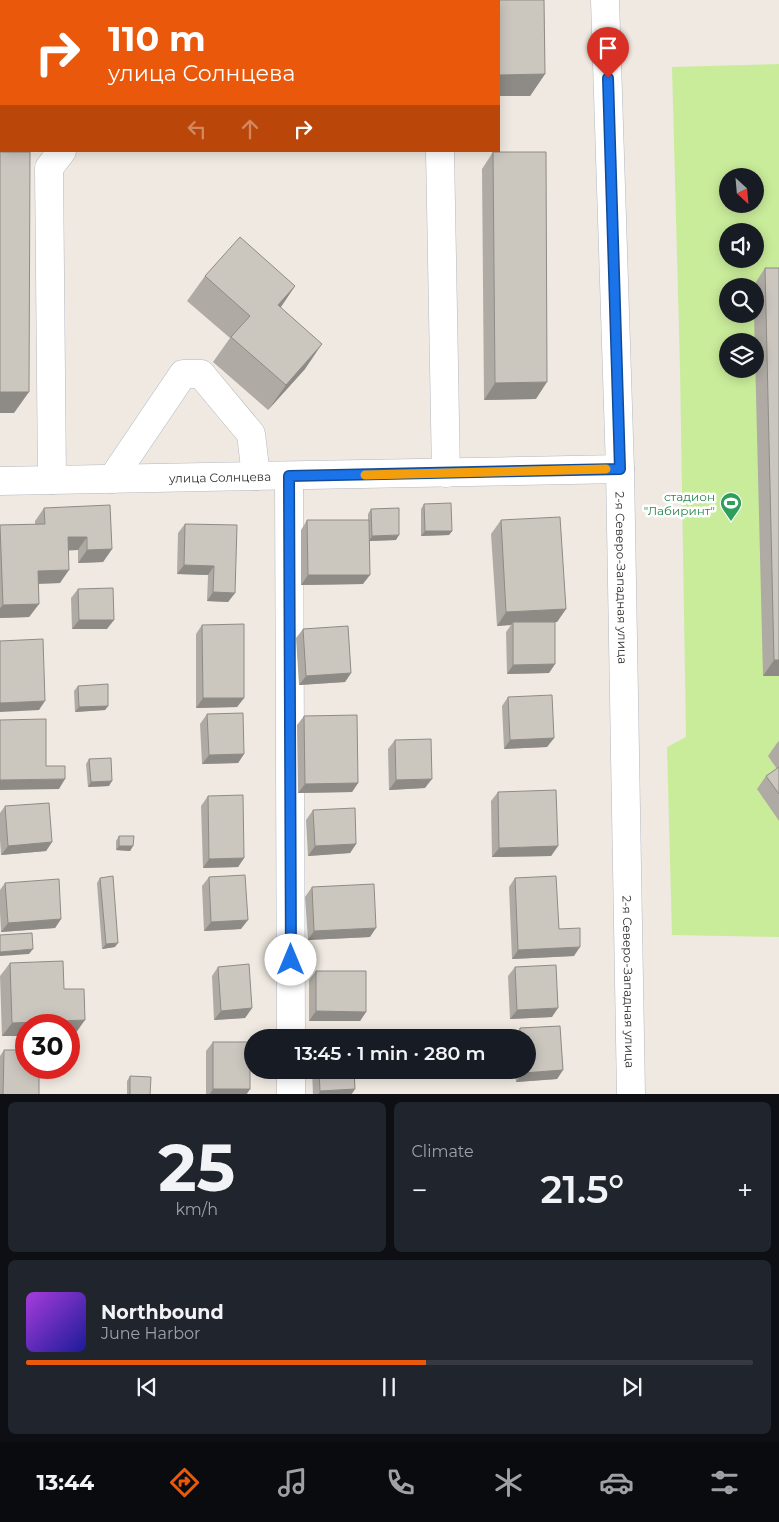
<!DOCTYPE html>
<html lang="en">
<head>
<meta charset="utf-8">
<style>
	:root { --surface:#171b24; --page:#20242c; --text:#f1f3f6; --muted:#9ea1a6; --line:#363941; --accent:#ea580c }
	body { margin:0; font-family:Montserrat,sans-serif; background:var(--page); color:var(--text); height:100vh; display:flex; flex-direction:column; font-size:19px; white-space:nowrap }
	* { box-sizing:border-box; margin:0 }
	p { font-size:16px; color:var(--muted) }
	.icon { flex:none; width:28px; height:28px; fill:none; stroke:currentColor; stroke-width:2; stroke-linecap:round; stroke-linejoin:round }
	.map { position:relative; height:1094px; overflow:hidden }
	.sheet { display:flex; flex-direction:column; gap:8px; padding:8px; background:#0d0f14; flex:1 }
	.sheet>* { flex:none }
	.banner { position:absolute; left:0px; top:0px; width:500px; height:152px; box-shadow:0 2px 12px #0003; background:#ea580c; color:#fff; overflow:hidden }
	.needle { width:32px; rotate:154deg }
	.buttons { position:absolute; left:719px; top:168px; display:grid; gap:10px }
	.buttons a { display:grid; place-items:center; width:45px; height:45px; border-radius:50%; background:var(--surface); box-shadow:0 2px 12px #0003; font-size:25px }
	.speed { position:absolute; left:15px; top:1014px; display:flex; gap:10px; font-size:25px; font-weight:700; text-align:center }
	.speed>* { display:grid; place-content:center; width:65px; height:65px; border-radius:50%; background:var(--surface); box-shadow:0 2px 12px #0003; line-height:1 }
	.speed .limit { border:8px solid #d22; background:#fff; color:#111 }
	.pin { position:absolute; display:grid; place-items:center; width:42px; height:42px; color:#fff; margin:-51px -21px; border-radius:50% 50% 50% 0; rotate:-45deg; box-shadow:0 0 5px #0007 }
	.pin .icon { rotate:45deg }
	.me { position:absolute; width:55px; margin:-28px; rotate:0deg; stroke-linejoin:round; filter:drop-shadow(0 0 4px #0008) }
	.turn { display:flex; align-items:center; gap:18px; height:105px; padding:0 25px; font-size:22px }
	.turn .icon { width:65px; height:65px; stroke-width:2.5 }
	.turn b { display:block; font-size:35px; line-height:42px }
	.lanes { display:flex; align-items:center; height:48px; padding:0 25px; background:#0003; justify-content:center; gap:25px; direction:ltr }
	.lanes .off { opacity:.35 }
	.big { font-size:38px; font-weight:600; line-height:1.1 }
	.sheet .card { flex:1; display:flex; flex-direction:column; justify-content:center; gap:8px; min-width:0; padding:0 18px; border-radius:8px; background:var(--page) }
	.sheet .dial { align-items:center; gap:0 }
	.dial b { font-size:65px; line-height:1 }
	.song { display:flex; align-items:center; gap:15px }
	.cover { width:60px; height:60px; border-radius:8px; background:linear-gradient(135deg,hsl(280 70% 55%),hsl(240 70% 35%)) }
	.played { height:5px; border-radius:2px; background:linear-gradient(90deg,var(--accent) 55%,var(--line) 55%) }
	.keys { display:flex; justify-content:space-around; direction:ltr }
	.heat { display:flex; justify-content:space-between; align-items:center; font-size:28px; direction:ltr }
	.sheet .tiles { flex:1; display:grid; gap:8px; grid-template-columns:1fr 1fr }
	.card:last-child { grid-column:span 2 }
	.trip { position:absolute; left:244px; top:1029px; width:292px; height:50px; border-radius:25px; background:var(--surface); box-shadow:0 2px 12px #0003; font-weight:600; line-height:50px; text-align:center }
	.tabs { display:flex; height:80px; justify-content:space-around; align-items:center; background:#090b0e; color:var(--muted) }
	.tabs .icon { width:35px; height:35px }
	.tabs .current { color:var(--accent) }
	.tabs b { font-size:22px; color:var(--text) }
	.map>svg:first-child { display:block }
	.pitch { fill:#c9ec9a; fill-rule:evenodd }
	.lines { fill:none; stroke-linecap:round; stroke-linejoin:round }
	.minor-casing { stroke:#b4b7c1; stroke-width:29 }
	.minor { stroke:#fff; stroke-width:28 }
	.wall { fill:#afaba4 }
	.shaded-wall { fill:#8e8b86 }
	.building { fill:#cbc7bf; stroke:#8e8b86 }
	.route-casing { stroke:#114b97; stroke-width:12 }
	.route { stroke:#1a73e8; stroke-width:9 }
	.slow { stroke:#f59e0b; stroke-width:9 }
	.labels { text-anchor:middle; dominant-baseline:central; stroke-width:5; stroke-linejoin:round; paint-order:stroke }
	.street-label { font-size:12px; fill:#2e2e2e; stroke:#fff }
	.leisure-label { font-size:12px; fill:#27864d; stroke:#fff; text-anchor:end }
</style>
</head>
<body>
<div class="map">
<svg width="779" height="1095" viewBox="0 0 779 1095">
	<rect width="100%" height="100%" fill="#efe9e1"/>
	<path class="pitch" d="M779,64V937L672,935L667,747L686,737L680,368L672,67ZM728,176H755V204H728ZM728,231H755V259H728ZM728,286H755V314H728ZM728,341H755V369H728Z"/>
	<g class="lines">
		<g class="minor-casing">
			<g id="minor">
				<polyline points="438,0 438,1"/>
				<path id="s1" d="M605,0L620,469L631,1095"/>
				<polyline points="92,1 92,0"/>
				<polyline points="440,151 446,473"/>
				<polyline points="289,476 291,1038"/>
				<polyline points="112,479 183,374 201,374 251,434 256,476"/>
				<polyline points="52,480 49,168 62,151"/>
				<path id="s2" d="M0,481L620,469"/>
				<polyline points="291,1070 291,1095"/>
			</g>
		</g>
		<use href="#minor" class="minor"/>
	</g>
	<g class="wall">
		<rect x="6" y="0" width="68" height="1"/>
		<rect x="145" y="0" width="258" height="1"/>
		<polygon points="477,0 544,0 545,74 530,96 499,96 499,1 477,1"/>
		<polygon points="493,152 536,399 484,400 482,169"/>
		<polygon points="765,268 779,268 779,676 763,676 754,314 755,314 755,286 754,286 754,285"/>
		<polygon points="205,276 295,286 281,307 305,369 268,410 213,362 230,338 187,301"/>
		<polygon points="424,504 452,531 449,535 421,536 421,509"/>
		<polygon points="44,508 112,549 103,562 78,563 78,550 69,550 60,583 38,584 39,604 29,617 0,618 0,525 35,524 35,521"/>
		<polygon points="371,509 396,540 370,541 363,584 301,585 301,530 307,520 368,520 368,514"/>
		<polygon points="501,520 566,609 557,622 555,622 555,664 549,673 507,674 506,632 511,625 497,626 491,534"/>
		<polygon points="185,524 235,593 228,602 207,601 208,575 177,574 178,533"/>
		<polygon points="78,589 107,629 72,629 71,598"/>
		<polygon points="202,625 244,698 237,707 196,708 196,634"/>
		<polygon points="303,629 351,673 345,682 299,685 296,638"/>
		<polygon points="78,686 108,706 105,710 75,712 74,691"/>
		<polygon points="508,697 554,738 547,747 504,749 502,706"/>
		<polygon points="207,714 244,754 238,763 202,764 200,724"/>
		<polygon points="304,716 358,783 352,792 298,793 297,725"/>
		<polygon points="395,740 425,788 389,790 388,749"/>
		<polygon points="779,741 779,821 757,789 766,776 777,769 768,756 777,743"/>
		<polygon points="89,759 109,786 88,787 86,764"/>
		<polygon points="498,792 558,846 551,856 492,857 491,801"/>
		<polygon points="208,796 244,858 238,867 203,868 201,806"/>
		<polygon points="5,806 52,842 46,851 1,855 0,840 0,813"/>
		<polygon points="313,810 356,844 350,853 308,856 306,820"/>
		<polygon points="119,836 133,846 130,851 116,850 116,841"/>
		<polygon points="209,877 241,929 204,931 202,886"/>
		<polygon points="100,878 115,947 102,949 97,883"/>
		<polygon points="515,878 559,929 574,956 512,959 509,887"/>
		<polygon points="5,883 61,919 55,928 1,932 0,912 0,890"/>
		<polygon points="312,887 370,937 308,940 305,897"/>
		<polygon points="10,963 64,989 75,1034 2,1036 0,976"/>
		<polygon points="218,967 252,1008 245,1018 214,1020 212,976"/>
		<polygon points="515,967 552,1017 510,1019 508,976"/>
		<polygon points="316,971 366,1012 360,1021 309,1021 309,980"/>
		<polygon points="560,1026 563,1070 557,1079 516,1082 515,1070 528,1070 528,1038 513,1038 520,1028"/>
		<polygon points="213,1042 250,1089 246,1095 206,1095 206,1051"/>
		<polygon points="4,1050 39,1095 0,1095 0,1056"/>
		<polygon points="312,1070 354,1070 355,1089 351,1095 313,1095"/>
		<polygon points="130,1076 150,1095 127,1095 127,1081"/>
	</g>
	<g class="shaded-wall">
		<polygon points="545,74 530,96 499,96 499,75"/>
		<polygon points="295,286 278,311 278,305"/>
		<polygon points="322,344 305,369 268,410 286,385"/>
		<polygon points="547,382 536,399 484,400 495,383"/>
		<polygon points="0,392 29,392 14,413 0,413"/>
		<polygon points="425,531 452,531 449,535 421,536"/>
		<polygon points="399,535 396,540 369,541 372,536"/>
		<polygon points="68,537 87,537 78,550 59,551"/>
		<polygon points="112,549 103,562 78,563 87,550"/>
		<polygon points="184,565 214,566 208,575 177,574"/>
		<polygon points="69,570 60,583 28,584 38,571"/>
		<polygon points="308,575 370,575 363,584 301,585"/>
		<polygon points="213,592 235,593 228,602 207,601"/>
		<polygon points="39,604 29,617 0,618 0,608 3,605"/>
		<polygon points="566,609 557,622 513,625 513,622 511,625 497,626 506,612"/>
		<polygon points="79,620 114,620 107,629 72,629"/>
		<polygon points="774,660 779,660 779,676 763,676"/>
		<polygon points="555,664 549,673 507,674 513,665"/>
		<polygon points="351,673 345,682 299,685 306,676"/>
		<polygon points="203,698 244,698 237,707 196,708"/>
		<polygon points="45,701 39,710 0,712 0,703"/>
		<polygon points="108,706 105,710 75,712 79,707"/>
		<polygon points="554,738 547,747 504,749 510,740"/>
		<polygon points="244,754 238,763 202,764 209,755"/>
		<polygon points="65,779 59,789 0,790 0,780"/>
		<polygon points="432,779 425,788 389,790 396,780"/>
		<polygon points="112,781 109,786 88,787 91,782"/>
		<polygon points="358,783 352,792 298,793 305,784"/>
		<polygon points="52,842 46,851 1,855 8,846"/>
		<polygon points="356,844 350,853 308,856 315,846"/>
		<polygon points="119,846 133,846 130,851 116,850"/>
		<polygon points="558,846 551,856 492,857 499,848"/>
		<polygon points="244,858 238,867 203,868 209,859"/>
		<polygon points="61,919 55,928 1,932 8,923"/>
		<polygon points="248,920 241,929 204,931 211,922"/>
		<polygon points="376,928 370,937 308,940 314,931"/>
		<polygon points="118,943 115,947 102,949 106,944"/>
		<polygon points="580,947 574,956 512,959 518,950"/>
		<polygon points="33,949 29,954 0,956 0,952"/>
		<polygon points="252,1008 245,1018 214,1020 221,1011"/>
		<polygon points="558,1008 552,1017 510,1019 517,1010"/>
		<polygon points="316,1011 366,1012 360,1021 309,1021"/>
		<polygon points="85,1020 75,1034 69,1034 69,1025 26,1025 26,1036 2,1036 12,1023"/>
		<polygon points="563,1070 557,1079 516,1082 523,1073"/>
		<polygon points="213,1089 250,1089 246,1095 209,1095"/>
		<polygon points="355,1089 351,1095 318,1095 320,1091"/>
	</g>
	<g class="building">
		<rect x="21" y="0" width="53" height="1"/>
		<rect x="157" y="0" width="246" height="1"/>
		<polygon points="493,0 544,0 545,74 499,75 499,1 493,1"/>
		<polygon points="0,152 30,152 29,392 0,392"/>
		<polygon points="493,152 546,152 547,382 495,383"/>
		<polygon points="240,237 295,286 278,305 322,344 286,385 231,337 250,316 205,276"/>
		<polygon points="765,268 779,268 779,660 774,660"/>
		<polygon points="451,503 452,531 425,531 424,504"/>
		<polygon points="110,505 112,549 87,550 87,537 68,537 69,570 38,571 39,604 3,605 0,525 45,524 44,508"/>
		<polygon points="399,508 399,535 372,536 371,509"/>
		<polygon points="560,517 566,609 506,612 501,520"/>
		<polygon points="307,520 369,520 370,575 308,575"/>
		<polygon points="185,524 237,525 235,593 213,592 214,566 184,565"/>
		<polygon points="113,588 114,620 79,620 78,589"/>
		<polygon points="513,622 555,622 555,664 513,665"/>
		<polygon points="244,624 244,698 203,698 202,625"/>
		<polygon points="348,626 351,673 306,676 303,629"/>
		<polygon points="43,639 45,701 0,703 0,641"/>
		<polygon points="108,684 108,706 79,707 78,686"/>
		<polygon points="552,695 554,738 510,740 508,697"/>
		<polygon points="243,713 244,754 209,755 207,714"/>
		<polygon points="357,715 358,783 305,784 304,716"/>
		<polygon points="46,719 46,766 65,766 65,779 0,780 0,720"/>
		<polygon points="431,739 432,779 396,780 395,740"/>
		<polygon points="111,758 112,781 91,782 89,759"/>
		<polygon points="779,767 779,794 766,776"/>
		<polygon points="556,790 558,846 499,848 498,792"/>
		<polygon points="243,795 244,858 209,859 208,796"/>
		<polygon points="49,803 52,842 8,846 5,806"/>
		<polygon points="355,808 356,844 315,846 313,810"/>
		<polygon points="119,836 134,836 133,846 119,846"/>
		<polygon points="245,875 248,920 211,922 209,877"/>
		<polygon points="113,876 118,943 106,944 100,878"/>
		<polygon points="556,876 559,929 580,928 580,947 518,950 515,878"/>
		<polygon points="59,879 61,919 8,923 5,883"/>
		<polygon points="374,884 376,928 314,931 312,887"/>
		<polygon points="32,933 33,949 0,952 0,935"/>
		<polygon points="63,961 64,989 84,989 85,1020 12,1023 10,963"/>
		<polygon points="249,964 252,1008 221,1011 218,967"/>
		<polygon points="556,965 558,1008 517,1010 515,967"/>
		<polygon points="316,971 366,971 366,1012 316,1011"/>
		<polygon points="560,1026 563,1070 523,1073 523,1070 528,1070 528,1038 520,1038 520,1028"/>
		<rect x="213" y="1042" width="37" height="47"/>
		<polygon points="4,1050 26,1050 26,1068 39,1068 39,1095 3,1095"/>
		<polygon points="319,1070 354,1070 355,1089 320,1091"/>
		<polygon points="130,1076 151,1077 150,1095 130,1095"/>
	</g>
	<g class="lines">
		<g class="route-casing">
			<polyline id="route" points="291,960 289,476 620,469 608,78"/>
		</g>
		<use href="#route" class="route"/>
		<polyline class="slow" points="365,475 606,469"/>
	</g>
	<defs>
		<g id="stadium-pin" transform="scale(1.125)"><path d="M0 17L-7.5 6A9.5 9.5 0 1 1 7.5 6Z" fill="#2e9e5b" stroke="#fff"/><path d="M0-5a6.5 5 0 1 0 0 10a6.5 5 0 1 0 0-10ZM-3.5-1.8h7v3.6h-7Z" fill="#fff"/></g>
	</defs>
	<g fill-rule="evenodd">
		<use href="#stadium-pin" x="731" y="503"/>
	</g>
	<g class="labels">
		<g class="street-label">
			<text stroke="none"><textPath href="#s2" startOffset="220">улица Солнцева</textPath></text>
			<text stroke="none"><textPath href="#s1" startOffset="578">2-я Северо-Западная улица</textPath></text>
			<text stroke="none"><textPath href="#s1" startOffset="982">2-я Северо-Западная улица</textPath></text>
		</g>
		<g class="leisure-label">
			<text x="715" y="496">стадион<tspan x="715" dy="14">"Лабиринт"</tspan></text>
		</g>
	</g>
</svg>
<div class="buttons">
<a><svg class="needle" viewBox="-14 -14 28 28"><path d="M0-13l5 13h-10z" fill="#e53935"/><path d="M0 13l5-13h-10z" fill="#9ea1a6"/></svg></a>
<a><svg class="icon" aria-label="sound" viewBox="0 0 24 24"><path d="M4 9h4l5-4v14l-5-4H4zM17 9q2 3 0 6"/></svg></a>
<a><svg class="icon" aria-label="search" viewBox="0 0 24 24"><circle cx="10" cy="10" r="6"/><path d="M15 15l6 6"/></svg></a>
<a><svg class="icon" aria-label="layers" viewBox="0 0 24 24"><path d="M12 4l9 5-9 5-9-5zM3 14l9 5 9-5"/></svg></a>
</div>
<div class="speed"><div class="limit">30</div></div>
<div class="pin" style="left:608px;top:78px;background:#d93025"><svg class="icon" aria-label="arrive" viewBox="0 0 24 24"><path d="M6 21V4h12l-3 4 3 4H6"/></svg></div>
<svg class="me" style="left:291px;top:960px" viewBox="-20 -20 40 40"><circle r="19" fill="#fff"/><path d="M0-13L10 11 0 6-10 11z" fill="#1a73e8"/></svg>
<div class="trip">13:45 · 1 min · 280 m</div>
<div class="banner">
<div class="turn"><svg class="icon" aria-label="right" viewBox="0 0 24 24"><path d="M7 20v-9h11M14 6l5 5-5 5"/></svg><div><b>110 m</b>улица Солнцева</div></div>
<div class="lanes"><svg class="icon off" aria-label="left" viewBox="0 0 24 24"><path d="M17 20v-9H6M10 6l-5 5 5 5"/></svg><svg class="icon off" aria-label="ahead" viewBox="0 0 24 24"><path d="M12 20V5M6 11l6-6 6 6"/></svg><svg class="icon" aria-label="right" viewBox="0 0 24 24"><path d="M7 20v-9h11M14 6l5 5-5 5"/></svg></div>
</div>
</div>
<section class="sheet">
<div class="tiles">
<div class="card dial"><b>25</b><p>km/h</p></div>
<div class="card"><p>Climate</p>
<div class="heat"><a>−</a><b class="big">21.5°</b><a>+</a></div>
</div>
<div class="card">
<div class="song"><i class="cover"></i><div><b>Northbound</b><p>June Harbor</p></div></div>
<div class="played"></div>
<div class="keys"><svg class="icon" aria-label="previous" viewBox="0 0 24 24"><path d="M18 5L8 12l10 7zM5 5v14"/></svg><svg class="icon" aria-label="pause" viewBox="0 0 24 24"><path d="M8 5v14M16 5v14"/></svg><svg class="icon" aria-label="next" viewBox="0 0 24 24"><path d="M6 5l10 7-10 7zM19 5v14"/></svg></div>
</div>
</div>
</section>
<nav class="tabs">
<b>13:44</b>
<svg class="icon current" aria-label="directions" viewBox="0 0 24 24"><path d="M12 3l9 9-9 9-9-9zM9 14v-3h6M13 9l2 2-2 2"/></svg>
<svg class="icon" aria-label="music" viewBox="0 0 24 24"><path d="M9 18V5l10-2v13"/><circle cx="6" cy="18" r="3"/><circle cx="16" cy="16" r="3"/></svg>
<svg class="icon" aria-label="phone" viewBox="0 0 24 24"><path d="M5 4h4l2 5-3 2q2 4 5 5l2-3 5 2v4C11 20 4 13 5 4z"/></svg>
<svg class="icon" aria-label="climate" viewBox="0 0 24 24"><path d="M12 3v18M4 7l16 10M4 17L20 7"/></svg>
<svg class="icon" aria-label="car" viewBox="0 0 24 24"><path d="M5 17H2v-5l4-1 3-4h7l3 4 3 1v5h-3M9 17h6M6 11h13"/><circle cx="7" cy="17" r="2"/><circle cx="17" cy="17" r="2"/></svg>
<svg class="icon" aria-label="filters" viewBox="0 0 24 24"><path d="M4 7h16M4 17h16"/><circle cx="9" cy="7" r="2"/><circle cx="15" cy="17" r="2"/></svg>
</nav>
</body>
</html>
